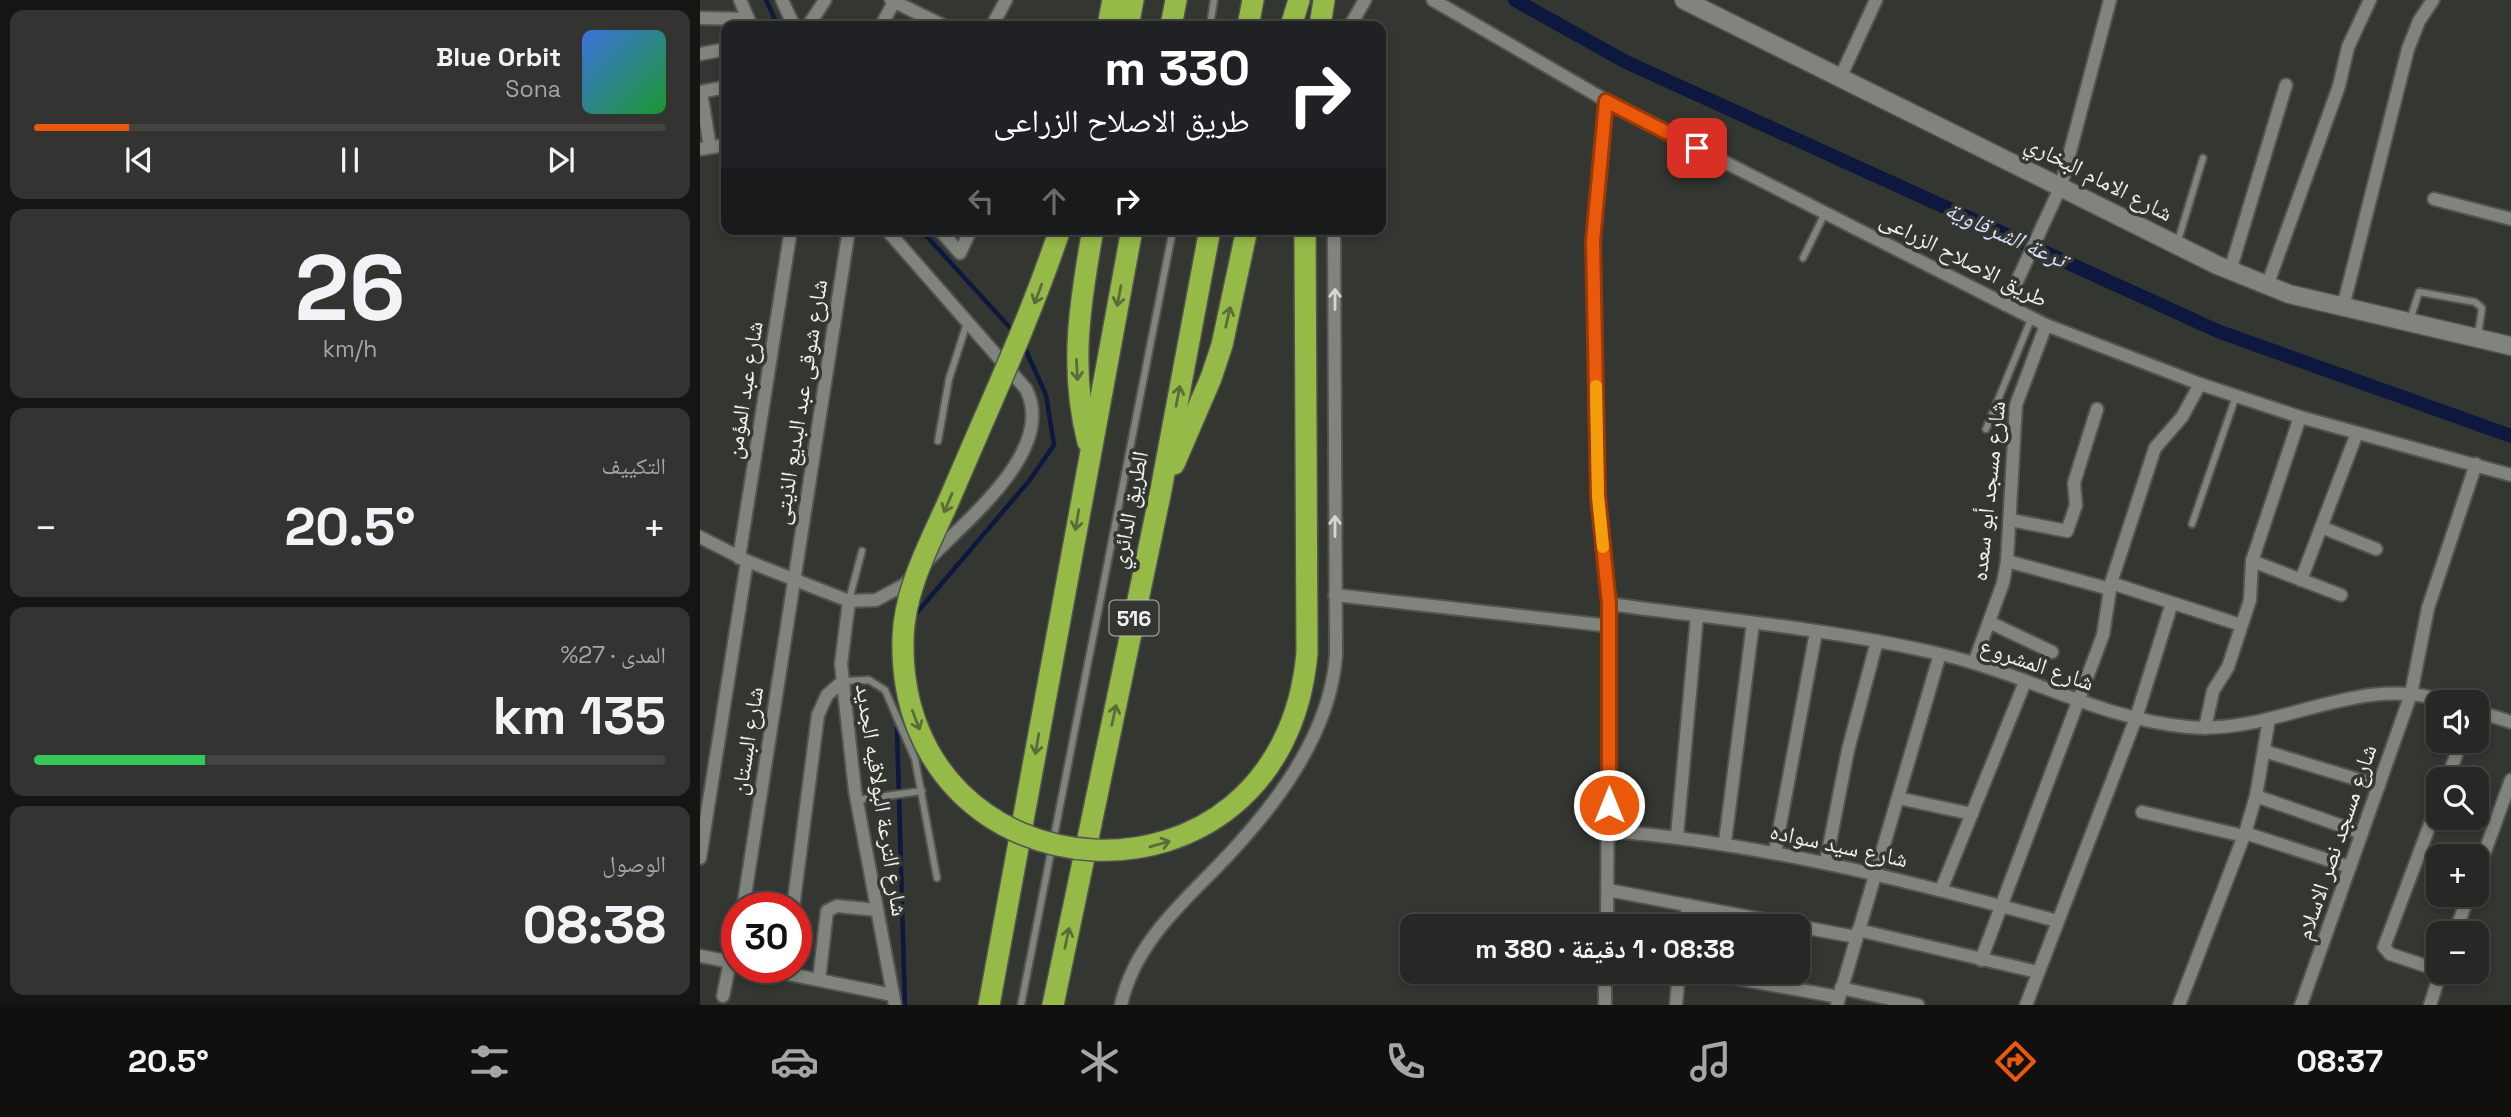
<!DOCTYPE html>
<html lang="ar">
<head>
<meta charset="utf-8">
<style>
	:root { --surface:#272825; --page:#333432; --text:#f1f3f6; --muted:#a4a6a7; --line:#434442; --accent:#ea580c }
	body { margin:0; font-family:"Space Grotesk","Noto Naskh Arabic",sans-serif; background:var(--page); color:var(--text); direction:rtl; height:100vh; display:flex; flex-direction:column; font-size:26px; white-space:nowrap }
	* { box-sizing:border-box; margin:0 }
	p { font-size:23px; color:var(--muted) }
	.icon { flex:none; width:38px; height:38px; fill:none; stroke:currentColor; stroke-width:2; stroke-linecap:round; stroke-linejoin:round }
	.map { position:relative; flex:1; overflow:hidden; direction:ltr }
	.sheet { display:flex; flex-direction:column; gap:10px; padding:10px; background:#151614; width:700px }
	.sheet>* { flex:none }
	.banner { position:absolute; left:21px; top:21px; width:665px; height:214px; border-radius:14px; box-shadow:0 4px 10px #0003,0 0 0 2px var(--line); direction:rtl; background:#202124; color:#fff; overflow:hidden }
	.controls { position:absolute; left:1726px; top:690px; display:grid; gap:14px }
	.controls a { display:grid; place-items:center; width:63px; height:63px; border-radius:14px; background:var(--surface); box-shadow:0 4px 10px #0003,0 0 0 2px var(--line); font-size:35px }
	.speed { position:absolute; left:21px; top:892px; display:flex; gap:14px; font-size:35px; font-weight:700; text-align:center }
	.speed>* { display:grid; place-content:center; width:91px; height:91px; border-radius:50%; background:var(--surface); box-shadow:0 4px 10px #0003,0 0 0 2px var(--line); line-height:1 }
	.speed .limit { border:10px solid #d22; background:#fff; color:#111 }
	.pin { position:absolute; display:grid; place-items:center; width:60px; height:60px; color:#fff; margin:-30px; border-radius:14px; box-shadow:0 4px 10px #0006 }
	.me { position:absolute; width:77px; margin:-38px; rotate:0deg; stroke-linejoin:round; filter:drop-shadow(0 0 5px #0008) }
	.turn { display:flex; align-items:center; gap:24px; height:147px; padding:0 21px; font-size:32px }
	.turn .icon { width:91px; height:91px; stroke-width:2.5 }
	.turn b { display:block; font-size:49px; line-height:60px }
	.lanes { display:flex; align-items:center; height:66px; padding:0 21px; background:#0003; justify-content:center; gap:35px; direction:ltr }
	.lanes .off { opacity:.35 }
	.big { font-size:52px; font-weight:700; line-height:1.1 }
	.sheet .widget { flex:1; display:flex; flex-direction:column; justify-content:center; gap:10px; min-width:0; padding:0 24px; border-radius:14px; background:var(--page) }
	.sheet .dial { align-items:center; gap:0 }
	.dial b { font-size:91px; line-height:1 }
	.song { display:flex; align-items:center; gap:21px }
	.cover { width:84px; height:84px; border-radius:10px; background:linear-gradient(135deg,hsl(220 70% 55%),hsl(130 70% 35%)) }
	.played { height:7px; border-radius:4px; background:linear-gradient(90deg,var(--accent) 15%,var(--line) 15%) }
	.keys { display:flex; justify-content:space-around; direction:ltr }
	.heat { display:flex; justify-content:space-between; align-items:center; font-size:38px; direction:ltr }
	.charge { height:10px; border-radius:5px; background:linear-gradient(90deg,#34c759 27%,var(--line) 0) }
	.trip { position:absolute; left:700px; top:914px; width:410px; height:70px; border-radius:14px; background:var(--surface); box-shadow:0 4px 10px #0003,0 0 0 2px var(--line); font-weight:700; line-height:70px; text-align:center; direction:rtl }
	.tab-bar { display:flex; height:112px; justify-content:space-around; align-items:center; background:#10100f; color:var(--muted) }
	.tab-bar .icon { width:49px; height:49px }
	.tab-bar .active { color:var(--accent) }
	.tab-bar b { font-size:32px; color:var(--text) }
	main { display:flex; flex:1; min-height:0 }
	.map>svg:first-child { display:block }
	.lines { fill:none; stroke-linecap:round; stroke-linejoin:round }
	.stream { stroke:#0c183e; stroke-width:4.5 }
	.canal { stroke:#0c183e; stroke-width:14 }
	.lane-casing { stroke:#535450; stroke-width:10 }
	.street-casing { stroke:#535450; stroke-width:16 }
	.secondary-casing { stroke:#535450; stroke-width:21 }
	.highway-casing { stroke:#535450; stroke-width:24 }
	.lane { stroke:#81837d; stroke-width:6 }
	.street { stroke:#81837d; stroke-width:12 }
	.secondary { stroke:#81837d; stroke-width:18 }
	.highway { stroke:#96ba48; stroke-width:21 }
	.highway-bridge-casing { stroke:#535450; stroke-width:24; stroke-linecap:butt }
	.highway-bridge { stroke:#96ba48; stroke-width:21 }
	.oneway { stroke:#5b6b3a }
	.oneway2 { stroke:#d4d6d2 }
	.route-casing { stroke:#983908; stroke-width:18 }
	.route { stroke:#ea580c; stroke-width:12 }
	.slow { stroke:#f59e0b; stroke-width:12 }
	.labels { text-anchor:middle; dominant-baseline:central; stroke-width:7; stroke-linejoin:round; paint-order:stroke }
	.shield { fill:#343631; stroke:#b7b9b5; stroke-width:2 }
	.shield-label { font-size:21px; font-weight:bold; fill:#eff1ee }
	.street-label { font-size:23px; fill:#eff1ee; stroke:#343631 }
	.water-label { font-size:24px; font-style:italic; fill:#d3dffc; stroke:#343631 }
</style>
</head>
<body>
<main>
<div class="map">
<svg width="1811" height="1005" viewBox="0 0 1811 1005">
	<rect width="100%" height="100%" fill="#343631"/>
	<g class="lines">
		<g class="stream">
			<polyline points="66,0 78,26"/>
			<polyline points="220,229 314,332"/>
			<polyline points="214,616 329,481 354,445 346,395 323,344"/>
			<polyline points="197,729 205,1005"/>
		</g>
		<polyline class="canal" points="815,0 926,62 1520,332 1811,436"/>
		<g class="lane-casing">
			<g id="lane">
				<polyline points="510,26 514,0"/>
				<polyline points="1477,244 1503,158"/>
				<polyline points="1103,258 1125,213"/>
				<polyline points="1710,320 1719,292 1775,302 1782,308 1778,335"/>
				<polyline points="1286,429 1332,317"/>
				<polyline points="238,441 249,379 267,323"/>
				<polyline points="1492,524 1536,396"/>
				<polyline points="149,600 162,551"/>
				<polyline points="143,681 169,680 185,690 215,759 237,878"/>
				<polyline points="157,800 222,791"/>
				<polyline points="321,1005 473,229"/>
			</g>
		</g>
		<g class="street-casing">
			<g id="street">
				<polyline points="40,0 51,25"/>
				<polyline points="82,0 94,26"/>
				<polyline points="191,0 244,26"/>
				<polyline points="733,0 924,111 1346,325 1500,384 1600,417 1811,475"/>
				<polyline points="0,18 48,19"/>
				<polyline points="108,26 125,0"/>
				<polyline points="181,26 194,2"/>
				<polyline points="292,26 306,0"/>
				<polyline points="650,26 665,0"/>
				<polyline points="0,54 26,49"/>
				<polyline points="1141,76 1176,0"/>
				<polyline points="0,92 26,87"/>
				<polyline points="1,92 10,147"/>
				<polyline points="906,101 893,241 898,496 909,604 907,926"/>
				<polyline points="0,149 26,145"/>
				<polyline points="1734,199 1811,219"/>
				<path d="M186,229L326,389C357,450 266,520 228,560"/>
				<polyline points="239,229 260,253 271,229"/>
				<polyline points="1530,271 1586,85"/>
				<polyline points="1567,286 1639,86 1648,47 1670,0"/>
				<polyline points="1306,305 1361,186 1410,0"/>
				<polyline points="1643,307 1708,49 1719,21 1733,0"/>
				<polyline points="1311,520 1367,531 1376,505 1374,483 1397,409"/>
				<polyline points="1621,527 1676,549"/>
				<polyline points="0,537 47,561 149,601 176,600 204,585 213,576"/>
				<polyline points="39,558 91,229"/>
				<polyline points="1307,561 1410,589"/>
				<polyline points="1552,561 1641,595"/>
				<polyline points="1601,580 1657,433"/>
				<polyline points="1411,583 1541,625"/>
				<polyline points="635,595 910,626"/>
				<polyline points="149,601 141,664 155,791 195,1005"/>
				<path d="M909,604C1019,619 1132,629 1240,654C1324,673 1400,719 1488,727C1579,735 1657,671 1748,702"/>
				<polyline points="1289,622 1352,652"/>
				<polyline points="1274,663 1303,583 1307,561 1316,405 1346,325"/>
				<polyline points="1776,711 1811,722"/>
				<polyline points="1505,728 1513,691 1528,667 1550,600 1552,561 1600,417"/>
				<polyline points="1564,751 1679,786"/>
				<polyline points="1747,779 1762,740"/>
				<polyline points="1556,796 1662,833"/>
				<polyline points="1198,798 1272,814"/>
				<polyline points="1738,803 1684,947 1690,954 1738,970"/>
				<polyline points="1442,812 1544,836"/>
				<path d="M909,831C1063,843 1209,881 1357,921"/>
				<polyline points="1545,833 1650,867"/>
				<polyline points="977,836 997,616"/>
				<polyline points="1025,842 1053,623"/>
				<polyline points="1075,852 1116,632"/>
				<polyline points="0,858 47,561"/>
				<polyline points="1126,862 1148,750 1177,641"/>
				<polyline points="1776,876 1811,780"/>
				<polyline points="908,890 1096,926"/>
				<polyline points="1241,890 1325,682"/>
				<polyline points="43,908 149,229"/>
				<polyline points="93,908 118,715 127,695 143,681"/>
				<polyline points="985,926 988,905"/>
				<polyline points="1097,926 1156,937"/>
				<polyline points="1158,930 1338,972"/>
				<polyline points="1755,933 1769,894"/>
				<polyline points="0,956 37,963"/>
				<polyline points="1281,960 1403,635 1411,583 1455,448 1482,417 1500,384"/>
				<polyline points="59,968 193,995"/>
				<polyline points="995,971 1139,997"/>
				<polyline points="119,980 127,911 137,906 177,910"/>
				<polyline points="1141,988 1218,1005"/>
				<polyline points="23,996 30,962"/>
				<path d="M421,1005C433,949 475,909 514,870C570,813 630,738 636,655L634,229"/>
				<polyline points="905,1005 905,971"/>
				<polyline points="976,1005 979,971"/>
				<polyline points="1137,1005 1240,654"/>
				<polyline points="1326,1005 1436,718 1472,603"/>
				<polyline points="1479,1005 1545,833 1556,796 1569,719"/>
				<polyline points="1601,1005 1711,694 1728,608 1776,464"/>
				<polyline points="1730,1005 1741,971"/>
			</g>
		</g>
		<g class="secondary-casing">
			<polyline id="secondary" points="984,0 1517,265 1589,294 1811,346"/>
		</g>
		<g class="highway-casing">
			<g id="highway">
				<polyline points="408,26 413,0"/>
				<polyline points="428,26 433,0"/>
				<polyline points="471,26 476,0"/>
				<polyline points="548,26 553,0"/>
				<polyline points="591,26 599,0"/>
				<polyline points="620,26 624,0"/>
				<path d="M388,442C369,369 380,302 393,229"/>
				<polyline points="474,464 511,378 522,345 547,229"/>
				<polyline points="289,1005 432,229"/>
				<polyline points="353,1005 460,495 510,229"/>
			</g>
		</g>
		<use href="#lane" class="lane"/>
		<use href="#street" class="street"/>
		<use href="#secondary" class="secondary"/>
		<use href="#highway" class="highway"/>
		<g class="highway-bridge-casing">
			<path id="highway-bridge" d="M360,229C330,319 290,404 253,491C233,538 204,587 203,639C197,905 582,931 607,653L605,229"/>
		</g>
		<use href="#highway-bridge" class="highway-bridge"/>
	</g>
	<defs><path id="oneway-shaft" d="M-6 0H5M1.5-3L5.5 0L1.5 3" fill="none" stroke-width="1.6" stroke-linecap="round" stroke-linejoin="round" transform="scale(1.75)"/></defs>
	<g class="oneway">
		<use href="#oneway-shaft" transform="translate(338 294) rotate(111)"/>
		<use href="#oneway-shaft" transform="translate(419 296) rotate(101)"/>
		<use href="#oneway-shaft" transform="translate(528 317) rotate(-77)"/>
		<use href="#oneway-shaft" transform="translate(377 370) rotate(87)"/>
		<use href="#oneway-shaft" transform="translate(478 396) rotate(-79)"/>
		<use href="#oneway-shaft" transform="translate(248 503) rotate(113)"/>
		<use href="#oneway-shaft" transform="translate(377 520) rotate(100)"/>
		<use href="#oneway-shaft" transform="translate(414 715) rotate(-78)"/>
		<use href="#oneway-shaft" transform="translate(216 720) rotate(69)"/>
		<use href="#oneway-shaft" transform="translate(337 744) rotate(100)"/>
		<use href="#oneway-shaft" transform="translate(460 844) rotate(-16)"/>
		<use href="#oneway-shaft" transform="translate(367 938) rotate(-78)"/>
	</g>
	<g class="oneway2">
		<use href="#oneway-shaft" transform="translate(635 299) rotate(-90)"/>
		<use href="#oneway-shaft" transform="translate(635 526) rotate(-90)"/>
	</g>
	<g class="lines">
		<g class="route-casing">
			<polyline id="route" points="909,805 909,604 898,496 893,241 906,101 997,148"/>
		</g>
		<use href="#route" class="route"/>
		<polyline class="slow" points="896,386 898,496 903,547"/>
	</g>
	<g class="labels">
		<rect class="shield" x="409.5" y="600.5" width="49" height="35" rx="5"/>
		<g class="shield-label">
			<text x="434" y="618">516</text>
		</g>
		<g class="street-label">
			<text transform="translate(1399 178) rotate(27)">شارع الامام البخاري</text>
			<text transform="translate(1264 259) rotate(27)">طريق الاصلاح الزراعى</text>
			<text transform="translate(44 390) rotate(-81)">شارع عبد المؤمن</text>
			<text transform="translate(100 402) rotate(-81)">شارع شوقى عبد البديع الذيتى</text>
			<text transform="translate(1288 491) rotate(-84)">شارع مسجد أبو سعده</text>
			<text transform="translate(429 510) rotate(-79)">الطريق الدائري</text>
			<text transform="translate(1337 664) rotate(19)">شارع المشروع</text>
			<text transform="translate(47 741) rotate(-81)">شارع البستان</text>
			<text transform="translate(182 800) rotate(81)">شارع الترعة البولاقيه الجديد</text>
			<text transform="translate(1636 842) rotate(-71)">شارع مسجد نصر الاسلام</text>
			<text transform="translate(1139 845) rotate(12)">شارع سيد سواده</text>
		</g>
		<g class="water-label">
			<text transform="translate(1306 234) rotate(24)">ترعة الشرقاوية</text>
		</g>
	</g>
</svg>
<div class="controls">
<a><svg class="icon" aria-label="sound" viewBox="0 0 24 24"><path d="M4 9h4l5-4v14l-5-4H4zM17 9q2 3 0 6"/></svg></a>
<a><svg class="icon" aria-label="search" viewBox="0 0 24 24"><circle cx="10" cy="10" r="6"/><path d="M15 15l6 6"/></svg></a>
<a>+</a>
<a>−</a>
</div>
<div class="speed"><div class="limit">30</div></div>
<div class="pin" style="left:997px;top:148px;background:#d93025"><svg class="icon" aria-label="arrive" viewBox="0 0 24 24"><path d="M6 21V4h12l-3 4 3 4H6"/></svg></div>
<svg class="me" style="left:909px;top:805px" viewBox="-20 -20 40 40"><circle r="17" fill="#ea580c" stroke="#fff" stroke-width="3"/><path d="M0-11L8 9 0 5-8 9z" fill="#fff"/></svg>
<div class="trip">08:38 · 1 دقيقة · 380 m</div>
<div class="banner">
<div class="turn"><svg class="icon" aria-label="right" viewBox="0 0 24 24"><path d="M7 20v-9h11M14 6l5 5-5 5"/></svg><div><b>330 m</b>طريق الاصلاح الزراعى</div></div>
<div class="lanes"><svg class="icon off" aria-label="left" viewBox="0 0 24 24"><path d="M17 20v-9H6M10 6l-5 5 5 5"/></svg><svg class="icon off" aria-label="ahead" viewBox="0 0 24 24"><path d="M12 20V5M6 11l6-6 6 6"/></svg><svg class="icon" aria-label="right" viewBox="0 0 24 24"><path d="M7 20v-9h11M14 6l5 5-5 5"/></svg></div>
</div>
</div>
<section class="sheet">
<div class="widget">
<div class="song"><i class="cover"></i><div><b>Blue Orbit</b><p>Sona</p></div></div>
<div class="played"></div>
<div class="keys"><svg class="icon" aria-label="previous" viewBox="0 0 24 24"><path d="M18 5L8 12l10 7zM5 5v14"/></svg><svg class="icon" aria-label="pause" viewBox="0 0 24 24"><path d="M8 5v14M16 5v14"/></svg><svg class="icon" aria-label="next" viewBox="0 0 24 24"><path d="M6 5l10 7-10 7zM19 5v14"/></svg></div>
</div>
<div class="widget dial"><b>26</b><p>km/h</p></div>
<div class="widget"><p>التكييف</p>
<div class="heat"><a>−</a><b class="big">20.5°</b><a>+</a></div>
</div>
<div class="widget"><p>المدى · 27%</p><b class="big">135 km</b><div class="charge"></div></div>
<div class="widget"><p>الوصول</p><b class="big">08:38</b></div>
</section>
</main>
<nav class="tab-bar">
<b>08:37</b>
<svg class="icon active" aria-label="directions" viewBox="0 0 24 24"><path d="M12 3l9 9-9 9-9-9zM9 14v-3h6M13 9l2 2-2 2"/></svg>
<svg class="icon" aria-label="music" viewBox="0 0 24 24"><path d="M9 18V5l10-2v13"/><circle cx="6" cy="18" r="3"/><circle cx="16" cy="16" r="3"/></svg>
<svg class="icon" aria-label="phone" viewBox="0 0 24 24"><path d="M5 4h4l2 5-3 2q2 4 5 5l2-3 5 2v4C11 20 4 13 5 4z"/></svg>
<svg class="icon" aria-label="climate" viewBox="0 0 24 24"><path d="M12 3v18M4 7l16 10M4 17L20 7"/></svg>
<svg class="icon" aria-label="car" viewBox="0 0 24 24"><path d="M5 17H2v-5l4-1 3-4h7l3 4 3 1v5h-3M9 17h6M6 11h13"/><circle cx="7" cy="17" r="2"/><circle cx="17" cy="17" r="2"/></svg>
<svg class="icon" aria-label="filters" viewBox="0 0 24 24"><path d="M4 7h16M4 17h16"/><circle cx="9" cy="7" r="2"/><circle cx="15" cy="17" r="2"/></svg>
<b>20.5°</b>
</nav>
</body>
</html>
